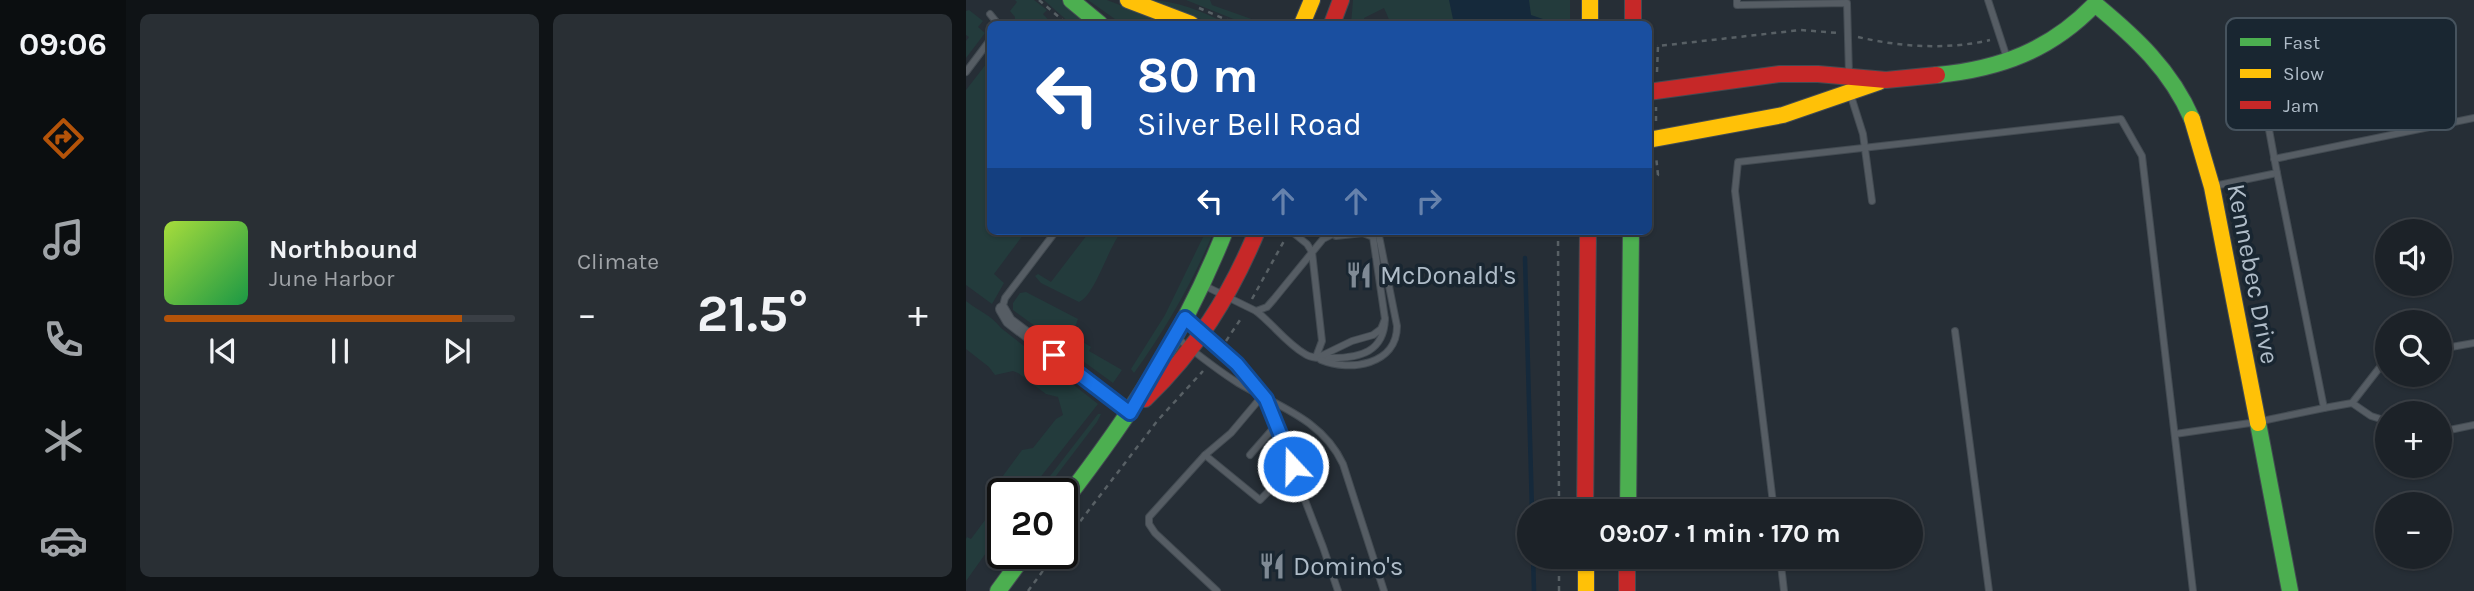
<!DOCTYPE html>
<html lang="en">
<head>
<meta charset="utf-8">
<style>
	:root { --surface:#1c2228; --page:#292f34; --text:#f1f3f6; --muted:#a0a4a8; --line:#3a3f45; --accent:#b45309 }
	body { margin:0; font-family:Karla,sans-serif; background:var(--page); color:var(--text); height:100vh; display:flex; flex-direction:column; font-size:26px; white-space:nowrap }
	* { box-sizing:border-box; margin:0 }
	p { font-size:23px; color:var(--muted) }
	.icon { flex:none; width:38px; height:38px; fill:none; stroke:currentColor; stroke-width:2; stroke-linecap:round; stroke-linejoin:round }
	.map { position:relative; flex:1; overflow:hidden }
	.drawer { display:flex; flex-direction:column; gap:14px; padding:14px; background:#0f1316; width:840px }
	.drawer>* { flex:none }
	.banner { position:absolute; left:21px; top:21px; width:665px; height:214px; border-radius:10px; box-shadow:0 2px 5px #0004,0 0 0 2px var(--line); background:#1a4fa0; color:#fff; overflow:hidden }
	.fabs { position:absolute; left:1409px; top:219px; display:grid; gap:14px }
	.fabs a { display:grid; place-items:center; width:77px; height:77px; border-radius:50%; background:var(--surface); box-shadow:0 2px 5px #0004,0 0 0 2px var(--line); font-size:35px }
	.speed { position:absolute; left:21px; top:478px; display:flex; gap:14px; font-size:35px; font-weight:700; text-align:center }
	.speed>* { display:grid; place-content:center; width:91px; height:91px; border-radius:50%; background:var(--surface); box-shadow:0 2px 5px #0004,0 0 0 2px var(--line); line-height:1 }
	.speed .limit { border:4px solid #111; border-radius:10px; background:#fff; color:#111 }
	.pin { position:absolute; display:grid; place-items:center; width:60px; height:60px; color:#fff; margin:-30px; border-radius:14px; box-shadow:0 4px 10px #0006 }
	.me { position:absolute; width:77px; margin:-38px; rotate:339deg; stroke-linejoin:round; filter:drop-shadow(0 0 5px #0008) }
	.turn { display:flex; align-items:center; gap:24px; height:147px; padding:0 35px; font-size:32px }
	.turn .icon { width:91px; height:91px; stroke-width:2.5 }
	.turn b { display:block; font-size:49px; line-height:60px }
	.lanes { display:flex; align-items:center; height:66px; padding:0 35px; background:#0003; justify-content:center; gap:35px; direction:ltr }
	.lanes .off { opacity:.35 }
	.big { font-size:52px; font-weight:700; line-height:1.1 }
	.drawer .widget { flex:1; display:flex; flex-direction:column; justify-content:center; gap:10px; min-width:0; padding:0 24px; border-radius:10px; background:var(--page) }
	.song { display:flex; align-items:center; gap:21px }
	.cover { width:84px; height:84px; border-radius:10px; background:linear-gradient(135deg,hsl(80 70% 55%),hsl(140 70% 35%)) }
	.played { height:7px; border-radius:4px; background:linear-gradient(90deg,var(--accent) 85%,var(--line) 85%) }
	.keys { display:flex; justify-content:space-around; direction:ltr }
	.heat { display:flex; justify-content:space-between; align-items:center; font-size:38px; direction:ltr }
	.drawer .tiles { flex:1; display:grid; gap:14px; grid-template-columns:repeat(2,1fr) }
	.trip { position:absolute; left:551px; top:499px; width:406px; height:70px; border-radius:35px; background:var(--surface); box-shadow:0 2px 5px #0004,0 0 0 2px var(--line); font-weight:700; line-height:70px; text-align:center }
	main { display:flex; flex:1; min-height:0 }
	.tabs { display:flex; flex-direction:column; width:126px; justify-content:space-around; align-items:center; background:#0b0e10; color:var(--muted) }
	.tabs .icon { width:49px; height:49px }
	.tabs .on { color:var(--accent) }
	.tabs b { font-size:32px; color:var(--text) }
	.map>svg:first-child { display:block }
	.green { fill:#233b3c }
	.water { fill:#15293b }
	.lines { fill:none; stroke-linecap:round; stroke-linejoin:round }
	.stream { stroke:#15293b; stroke-width:4.5 }
	.lane-casing { stroke:#434b52; stroke-width:8 }
	.street-casing { stroke:#434b52; stroke-width:14 }
	.fast-casing { stroke:#434b52; stroke-width:18 }
	.slow-casing { stroke:#434b52; stroke-width:18 }
	.jam-casing { stroke:#434b52; stroke-width:18 }
	.path { stroke:#586065; stroke-width:2.5; stroke-dasharray:5 5; stroke-linecap:butt }
	.lane { stroke:#565d64; stroke-width:6 }
	.street { stroke:#565d64; stroke-width:12 }
	.fast { stroke:#4caf50; stroke-width:16 }
	.slow { stroke:#ffc107; stroke-width:16 }
	.jam { stroke:#c62828; stroke-width:16 }
	.route-casing { stroke:#114b97; stroke-width:18 }
	.route { stroke:#1a73e8; stroke-width:12 }
	.labels { text-anchor:middle; dominant-baseline:central; stroke-width:7; stroke-linejoin:round; paint-order:stroke }
	.street-label { font-size:26px; fill:#afbcc8; stroke:#192631 }
	.poi-label { font-size:26px; fill:#afbcc8; stroke:#192631; text-anchor:start }
	.key { fill:#192631; stroke:#46535e; stroke-width:2 }
	.key-label { font-size:19px; fill:#afbcc8 }
</style>
</head>
<body>
<main>
<nav class="tabs">
<b>09:06</b>
<svg class="icon on" aria-label="directions" viewBox="0 0 24 24"><path d="M12 3l9 9-9 9-9-9zM9 14v-3h6M13 9l2 2-2 2"/></svg>
<svg class="icon" aria-label="music" viewBox="0 0 24 24"><path d="M9 18V5l10-2v13"/><circle cx="6" cy="18" r="3"/><circle cx="16" cy="16" r="3"/></svg>
<svg class="icon" aria-label="phone" viewBox="0 0 24 24"><path d="M5 4h4l2 5-3 2q2 4 5 5l2-3 5 2v4C11 20 4 13 5 4z"/></svg>
<svg class="icon" aria-label="climate" viewBox="0 0 24 24"><path d="M12 3v18M4 7l16 10M4 17L20 7"/></svg>
<svg class="icon" aria-label="car" viewBox="0 0 24 24"><path d="M5 17H2v-5l4-1 3-4h7l3 4 3 1v5h-3M9 17h6M6 11h13"/><circle cx="7" cy="17" r="2"/><circle cx="17" cy="17" r="2"/></svg>
</nav>
<section class="drawer">
<div class="tiles">
<div class="widget">
<div class="song"><i class="cover"></i><div><b>Northbound</b><p>June Harbor</p></div></div>
<div class="played"></div>
<div class="keys"><svg class="icon" aria-label="previous" viewBox="0 0 24 24"><path d="M18 5L8 12l10 7zM5 5v14"/></svg><svg class="icon" aria-label="pause" viewBox="0 0 24 24"><path d="M8 5v14M16 5v14"/></svg><svg class="icon" aria-label="next" viewBox="0 0 24 24"><path d="M6 5l10 7-10 7zM19 5v14"/></svg></div>
</div>
<div class="widget"><p>Climate</p>
<div class="heat"><a>−</a><b class="big">21.5°</b><a>+</a></div>
</div>
</div>
</section>
<div class="map">
<svg width="1508" height="591" viewBox="0 0 1508 591">
	<rect width="100%" height="100%" fill="#262e36"/>
	<g class="green">
		<polygon points="49,0 68,0 81,10 77,14 86,24 91,19 97,24 49,24 49,17 44,11 51,2"/>
		<polygon points="78,0 96,0 122,24 105,24"/>
		<polygon points="122,0 141,0 203,24 156,24"/>
		<path d="M181,0C210,0 236,11 261,24H249Z"/>
		<polygon points="220,0 244,0 246,5 291,21 290,24 280,24"/>
		<polygon points="387,0 604,0 604,24 425,24 418,8 398,18 400,24 385,24"/>
		<polygon points="3,10 17,21 12,27 19,33 0,58 0,41 3,37 0,35 0,11"/>
		<polygon points="24,59 22,80 24,92 24,231 60,231 28,274 38,283 26,304 0,285 0,90"/>
		<path d="M124,231H156C141,249 130,294 113,302L75,283L69,276L72,274L85,282Z"/>
		<path d="M240,231H248C227,281 200,329 168,373L165,369L199,315Z"/>
		<polygon points="60,292 112,319 108,330 115,334 112,339 125,347 123,351 156,370 147,383 47,310 47,303 54,293"/>
		<path d="M0,301C14,312 24,314 35,328L132,404L62,493L37,494V529L0,581V539L1,537L5,539L25,512L21,505L28,488L56,450L67,448L90,419L97,415L92,397L80,394L52,373L47,371L29,375L23,367L0,349Z"/>
		<polygon points="132,414 135,414 131,422 77,493 71,493"/>
	</g>
	<polygon class="water" points="483,0 563,0 565,15 580,20 566,24 488,24"/>
	<g class="lines">
		<g class="stream">
			<polyline points="559,258 566,511"/>
			<polyline points="567,556 568,591"/>
		</g>
		<g class="lane-casing">
			<g id="lane">
				<polyline points="771,0 771,5 881,3 883,75"/>
				<polyline points="1022,0 1041,58"/>
				<polyline points="24,14 32,24"/>
				<polyline points="0,72 24,40"/>
				<polyline points="884,93 897,134 906,201"/>
				<polyline points="1308,159 1508,118"/>
				<polyline points="1248,186 1311,173 1292,70"/>
				<polyline points="325,231 341,244 346,252 356,341 350,357"/>
				<path d="M373,231L357,239L308,299L301,307L290,311C307,324 320,343 339,354C346,359 357,358 366,358C394,358 418,352 419,319"/>
				<polyline points="237,285 290,311"/>
				<polyline points="36,309 39,298 90,231"/>
				<polyline points="221,319 271,364 300,399 357,547 372,591"/>
				<polyline points="989,331 1023,591"/>
				<path d="M211,338C231,354 251,370 272,383C311,406 356,419 377,464L418,591"/>
				<polyline points="1474,349 1508,343"/>
				<polyline points="355,356 386,341 407,335 415,329 419,319 407,237 397,233 370,236"/>
				<path d="M355,360C384,372 431,365 431,326L412,231"/>
				<polyline points="1386,403 1405,416 1421,421"/>
				<polyline points="1358,408 1386,403 1421,358"/>
				<polyline points="1474,432 1508,425"/>
				<polyline points="1209,434 1291,422 1358,408 1311,173"/>
				<polyline points="239,455 294,500 327,466"/>
				<polyline points="284,455 311,424"/>
				<polyline points="297,467 318,444"/>
				<polyline points="808,511 769,191 772,162 1155,119 1176,156 1227,591"/>
				<polyline points="814,556 818,591"/>
				<polyline points="251,591 189,533 183,524 183,517 239,455 265,433 297,395"/>
			</g>
		</g>
		<g class="street-casing">
			<polyline id="street" points="36,309 43,321 164,413"/>
		</g>
		<g class="fast-casing">
			<g id="fast">
				<polyline points="105,0 134,24"/>
				<path d="M971,75C1034,69 1085,50 1129,4C1169,37 1205,70 1226,119"/>
				<polyline points="1292,423 1324,591"/>
				<path d="M96,504C164,416 218,335 259,231"/>
				<polyline points="662,511 665,231"/>
				<polyline points="32,591 60,553"/>
			</g>
		</g>
		<g class="slow-casing">
			<g id="slow">
				<polyline points="162,0 225,24"/>
				<polyline points="624,0 624,24"/>
				<polyline points="336,24 346,0"/>
				<polyline points="1226,119 1246,187 1292,423"/>
				<polyline points="682,140 817,115 913,82"/>
				<polyline points="620,556 620,591"/>
			</g>
		</g>
		<g class="jam-casing">
			<g id="jam">
				<polyline points="667,0 667,24"/>
				<polyline points="366,24 375,0"/>
				<polyline points="682,92 814,74 852,74 920,80 971,75"/>
				<path d="M179,399C230,350 264,296 291,231"/>
				<polyline points="619,511 622,231"/>
				<polyline points="661,556 661,591"/>
			</g>
		</g>
		<g class="path">
			<polyline points="73,0 101,24"/>
			<polyline points="233,8 270,24"/>
			<path d="M892,37C934,47 982,50 1024,40"/>
			<polyline points="682,48 692,46"/>
			<polyline points="691,72 692,46 835,30 872,33"/>
			<polyline points="690,121 690,107"/>
			<polyline points="682,177 692,175 690,156"/>
			<polyline points="592,231 593,511"/>
			<polyline points="286,299 318,241"/>
			<polyline points="260,341 276,317"/>
			<polyline points="96,545 192,420 237,371"/>
			<polyline points="593,556 593,591"/>
			<polyline points="62,591 90,553"/>
		</g>
		<use href="#lane" class="lane"/>
		<use href="#street" class="street"/>
		<use href="#fast" class="fast"/>
		<use href="#slow" class="slow"/>
		<use href="#jam" class="jam"/>
	</g>
	<g class="lines">
		<g class="route-casing">
			<polyline id="route" points="88,355 164,413 219,318 271,364 300,399 327,466"/>
		</g>
		<use href="#route" class="route"/>
	</g>
	<defs>
		<g id="restaurant-bare" transform="scale(2.1)"><path d="M-5-6h1v4h1v-4h1v4h1v-4h1v5L-1.5 .5V6h-2V.5L-5-1ZM5-6V6H3V1.5H1.5Q1.5-4 5-6Z" fill="#7f8a95" stroke="#192631" stroke-width="2.5" paint-order="stroke"/></g>
	</defs>
	<g fill-rule="evenodd">
		<use href="#restaurant-bare" x="393" y="275"/>
		<use href="#restaurant-bare" x="306" y="566"/>
	</g>
	<g class="labels">
		<g class="street-label">
			<text transform="translate(1287 274) rotate(79)">Kennebec Drive</text>
		</g>
		<g class="poi-label">
			<text x="414" y="275">McDonald's</text>
			<text x="327" y="566">Domino's</text>
		</g>
	</g>
	<rect x="1260" y="18" width="230" height="112" rx="10" class="key"/>
	<rect x="1274" y="38" width="31" height="8" fill="#4caf50"/>
	<rect x="1274" y="69" width="31" height="9" fill="#ffc107"/>
	<rect x="1274" y="101" width="31" height="8" fill="#c62828"/>
	<g class="key-label">
		<text x="1317" y="49">Fast</text>
		<text x="1317" y="80">Slow</text>
		<text x="1317" y="112">Jam</text>
	</g>
</svg>
<div class="fabs">
<a><svg class="icon" aria-label="sound" viewBox="0 0 24 24"><path d="M4 9h4l5-4v14l-5-4H4zM17 9q2 3 0 6"/></svg></a>
<a><svg class="icon" aria-label="search" viewBox="0 0 24 24"><circle cx="10" cy="10" r="6"/><path d="M15 15l6 6"/></svg></a>
<a>+</a>
<a>−</a>
</div>
<div class="speed"><div class="limit">20</div></div>
<div class="pin" style="left:88px;top:355px;background:#d93025"><svg class="icon" aria-label="arrive" viewBox="0 0 24 24"><path d="M6 21V4h12l-3 4 3 4H6"/></svg></div>
<svg class="me" style="left:327px;top:466px" viewBox="-20 -20 40 40"><circle r="17" fill="#1a73e8" stroke="#fff" stroke-width="3"/><path d="M0-11L8 9 0 5-8 9z" fill="#fff"/></svg>
<div class="trip">09:07 · 1 min · 170 m</div>
<div class="banner">
<div class="turn"><svg class="icon" aria-label="left" viewBox="0 0 24 24"><path d="M17 20v-9H6M10 6l-5 5 5 5"/></svg><div><b>80 m</b>Silver Bell Road</div></div>
<div class="lanes"><svg class="icon" aria-label="left" viewBox="0 0 24 24"><path d="M17 20v-9H6M10 6l-5 5 5 5"/></svg><svg class="icon off" aria-label="ahead" viewBox="0 0 24 24"><path d="M12 20V5M6 11l6-6 6 6"/></svg><svg class="icon off" aria-label="ahead" viewBox="0 0 24 24"><path d="M12 20V5M6 11l6-6 6 6"/></svg><svg class="icon off" aria-label="right" viewBox="0 0 24 24"><path d="M7 20v-9h11M14 6l5 5-5 5"/></svg></div>
</div>
</div>
</main>
</body>
</html>
